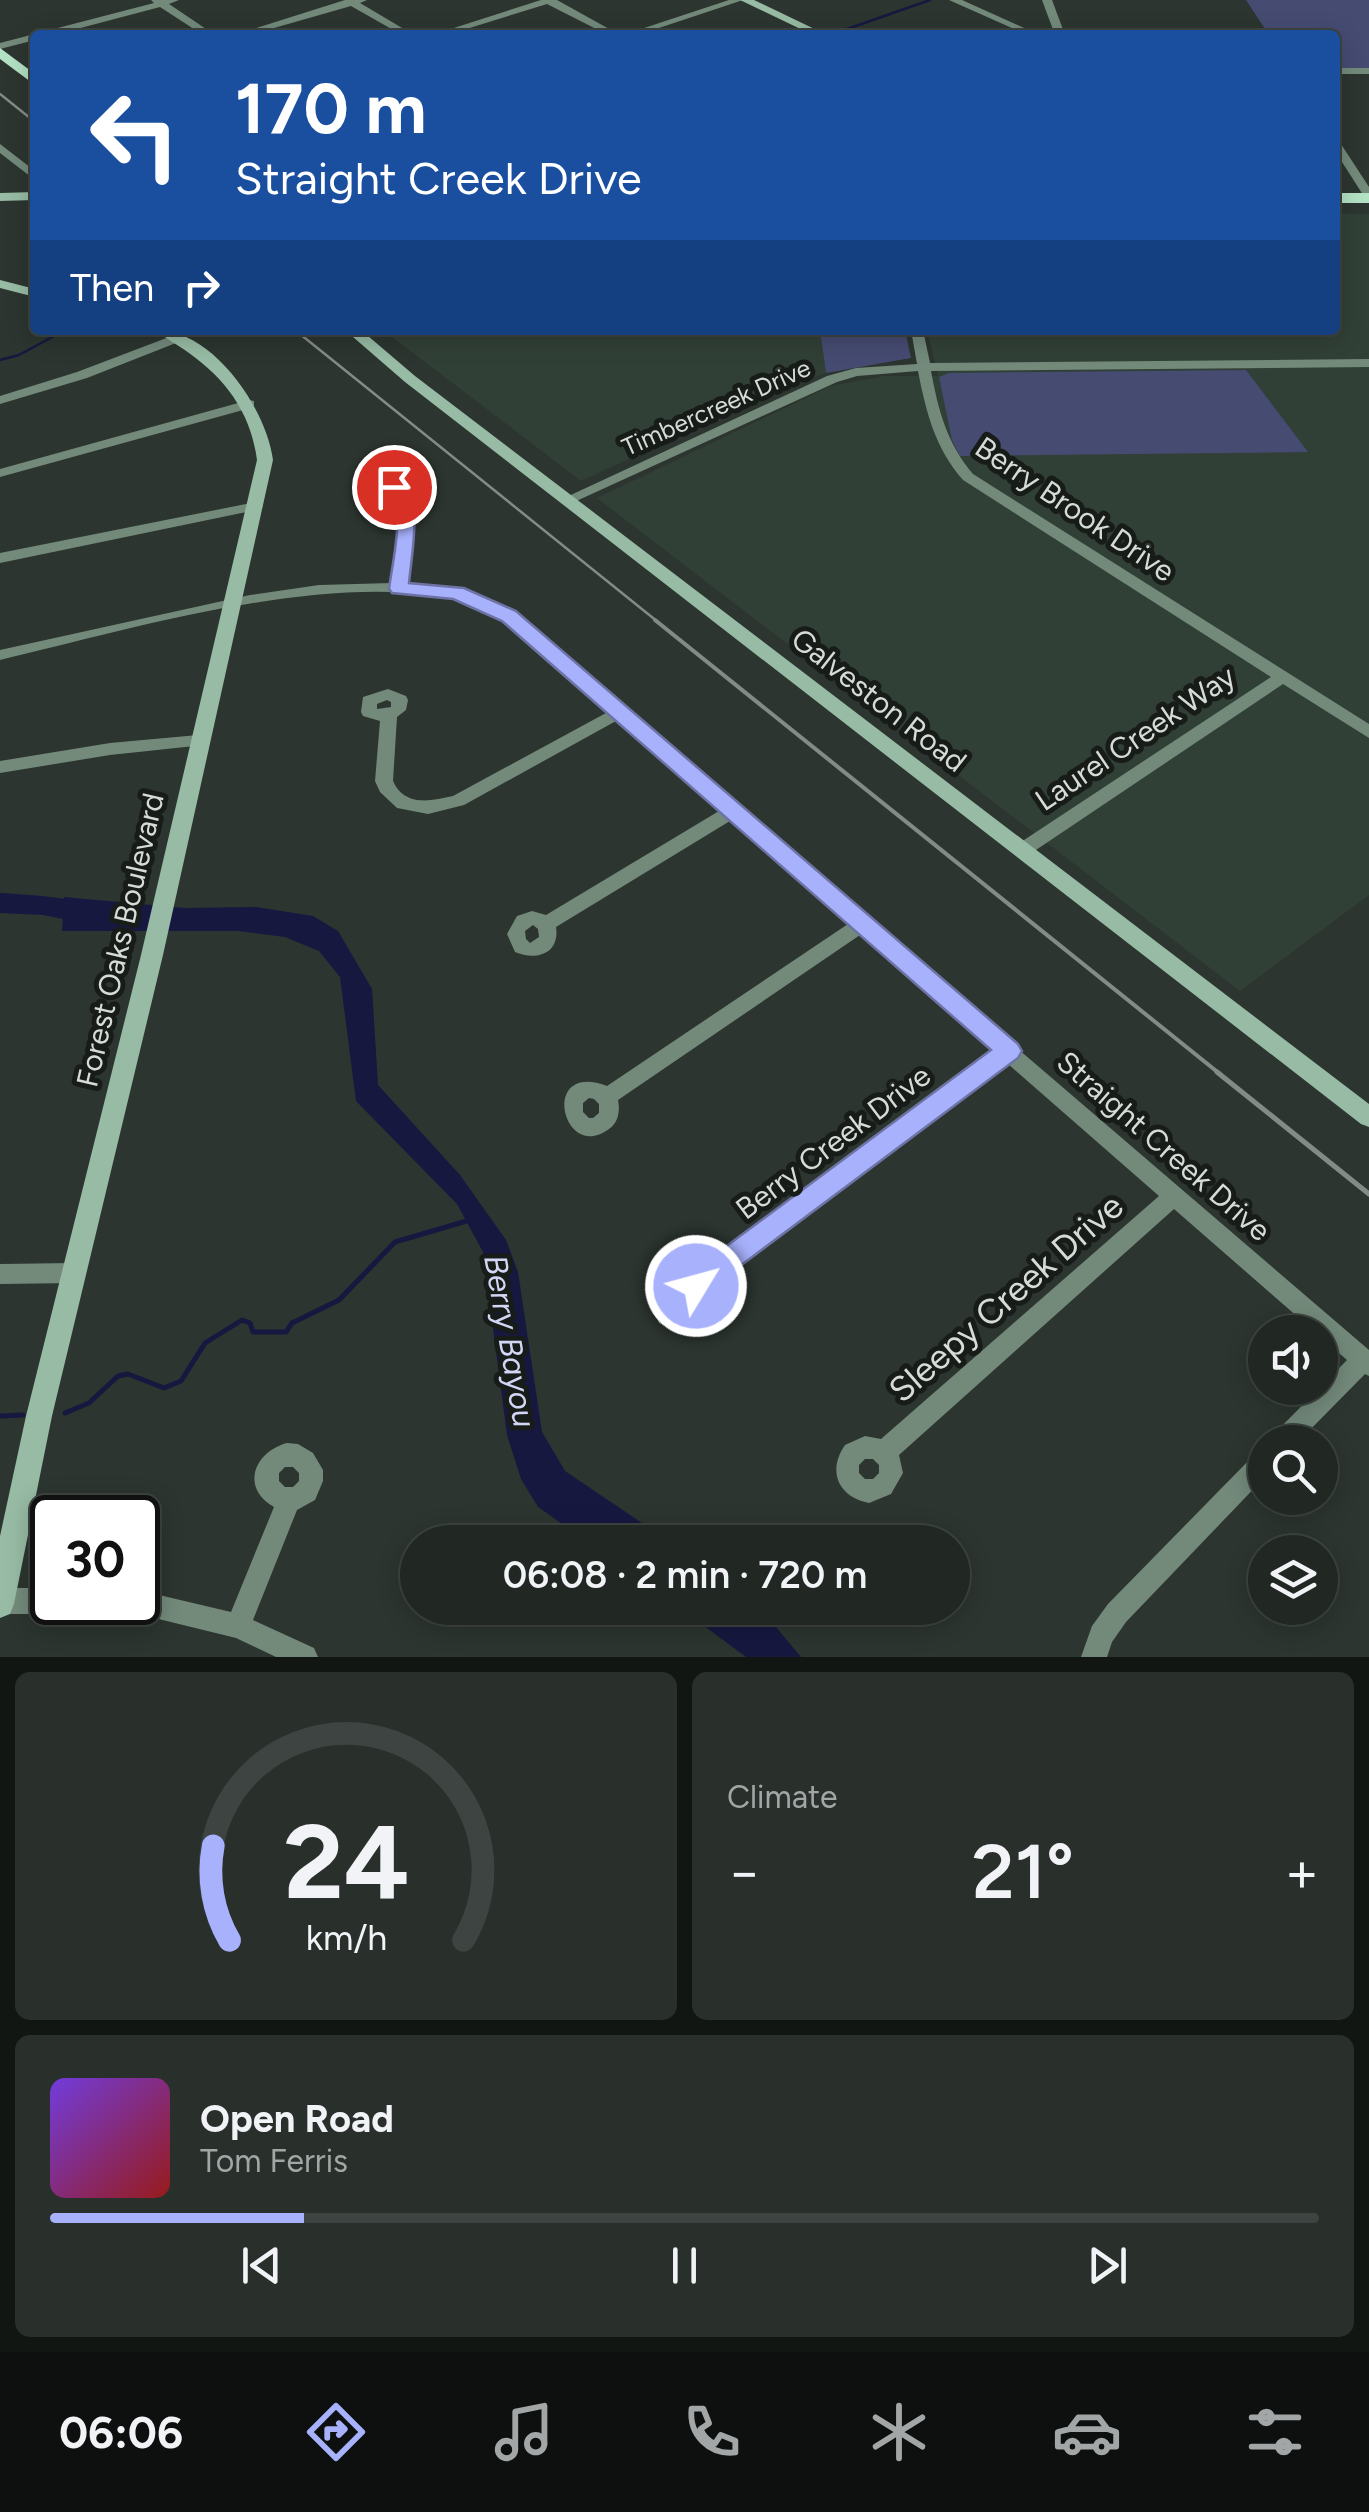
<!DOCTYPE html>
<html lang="en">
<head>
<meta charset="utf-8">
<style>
	:root { --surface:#212823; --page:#29302b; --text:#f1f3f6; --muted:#a2a6a6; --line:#3e4441; --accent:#a7b1fc }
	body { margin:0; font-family:Figtree,sans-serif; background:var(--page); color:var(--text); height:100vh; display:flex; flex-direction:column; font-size:38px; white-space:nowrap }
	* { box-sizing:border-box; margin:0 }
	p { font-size:32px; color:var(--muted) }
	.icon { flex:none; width:55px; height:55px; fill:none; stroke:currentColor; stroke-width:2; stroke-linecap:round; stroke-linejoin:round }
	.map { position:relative; height:1657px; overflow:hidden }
	.sheet { display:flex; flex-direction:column; gap:15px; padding:15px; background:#121613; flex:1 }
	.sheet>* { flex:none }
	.hud { position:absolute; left:30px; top:30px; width:1310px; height:305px; border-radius:10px; box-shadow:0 5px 25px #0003,0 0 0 2px var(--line); background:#1a4fa0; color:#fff; overflow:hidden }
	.controls { position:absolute; left:1248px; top:1315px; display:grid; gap:20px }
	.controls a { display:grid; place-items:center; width:90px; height:90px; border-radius:50%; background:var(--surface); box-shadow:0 5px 25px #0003,0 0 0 2px var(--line); font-size:50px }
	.speed { position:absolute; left:30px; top:1495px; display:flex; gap:20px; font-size:50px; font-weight:700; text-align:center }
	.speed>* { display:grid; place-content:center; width:130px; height:130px; border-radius:50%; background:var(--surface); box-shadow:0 5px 25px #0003,0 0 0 2px var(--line); line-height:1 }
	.speed .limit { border:5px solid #111; border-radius:15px; background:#fff; color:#111 }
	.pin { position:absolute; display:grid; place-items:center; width:85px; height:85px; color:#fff; margin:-42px; border:5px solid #fff; border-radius:50%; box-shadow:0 2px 10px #0007 }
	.me { position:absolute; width:110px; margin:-55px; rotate:53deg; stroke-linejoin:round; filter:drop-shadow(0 0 8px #0008) }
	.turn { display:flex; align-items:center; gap:35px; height:210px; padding:0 40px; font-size:45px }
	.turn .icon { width:130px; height:130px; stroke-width:2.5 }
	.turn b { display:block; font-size:70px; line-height:85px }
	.then { display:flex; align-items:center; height:95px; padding:0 40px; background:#0003; gap:20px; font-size:38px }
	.big { font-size:75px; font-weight:600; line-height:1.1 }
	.sheet .card { flex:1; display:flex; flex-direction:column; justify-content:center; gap:15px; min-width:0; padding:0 35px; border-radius:15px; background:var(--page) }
	.sheet .dial { align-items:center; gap:0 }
	.dial svg { height:260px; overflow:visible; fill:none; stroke:var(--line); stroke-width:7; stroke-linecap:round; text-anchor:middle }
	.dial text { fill:var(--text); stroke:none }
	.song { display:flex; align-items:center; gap:30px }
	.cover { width:120px; height:120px; border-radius:15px; background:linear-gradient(135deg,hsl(260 70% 55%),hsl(0 70% 35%)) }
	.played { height:10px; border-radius:5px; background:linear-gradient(90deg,var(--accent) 20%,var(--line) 20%) }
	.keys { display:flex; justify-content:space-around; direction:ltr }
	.heat { display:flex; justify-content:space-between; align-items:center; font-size:55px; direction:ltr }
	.sheet .tiles { flex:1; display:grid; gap:15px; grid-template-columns:1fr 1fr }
	.card:last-child { grid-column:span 2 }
	.trip { position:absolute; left:400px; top:1525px; width:570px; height:100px; border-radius:50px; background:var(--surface); box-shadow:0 5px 25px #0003,0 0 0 2px var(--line); font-weight:600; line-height:100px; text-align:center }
	.dock { display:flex; height:160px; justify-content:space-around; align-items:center; background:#0d100e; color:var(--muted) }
	.dock .icon { width:70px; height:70px }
	.dock .selected { color:var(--accent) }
	.dock b { font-size:45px; color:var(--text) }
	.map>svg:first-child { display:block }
	.built { fill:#314036 }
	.green { fill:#464b72 }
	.water { fill:#171840 }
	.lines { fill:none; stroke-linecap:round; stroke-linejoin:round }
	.stream-far1 { stroke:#171840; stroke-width:2.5 }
	.stream { stroke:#171840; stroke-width:5 }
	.river { fill:#171840; fill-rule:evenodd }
	.street { fill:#738a7b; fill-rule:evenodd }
	.secondary { fill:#97bba4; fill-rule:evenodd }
	.primary { fill:#b2e1c3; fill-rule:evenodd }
	.rail-far2 { stroke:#848b86; stroke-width:2.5 }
	.rail-far1 { stroke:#848b86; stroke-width:4 }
	.rail { stroke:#848b86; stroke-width:5 }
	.route { fill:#a7b1fc; stroke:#6d73a4; stroke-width:2.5 }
	.labels { text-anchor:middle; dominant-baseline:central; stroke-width:10; stroke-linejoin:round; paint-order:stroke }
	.far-street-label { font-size:25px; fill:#d5dbd7; stroke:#181c19 }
	.street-label { font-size:30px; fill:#d5dbd7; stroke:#181c19 }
	.water-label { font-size:32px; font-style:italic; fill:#d1d6f4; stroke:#181c19 }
	.near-street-label { font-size:35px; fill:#d5dbd7; stroke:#181c19 }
</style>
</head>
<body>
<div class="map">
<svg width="1369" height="1657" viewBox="0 0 1369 1657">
	<rect width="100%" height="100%" fill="#2c352f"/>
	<g class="built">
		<polygon points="1335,214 1369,214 1369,895 1240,991 597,498 831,386 884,376 938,376 927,330 1335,330"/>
		<polygon points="383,330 820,330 826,373 772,392 581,481"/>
	</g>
	<g class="green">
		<polygon points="1246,0 1369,0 1369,69 1335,69 1335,35 1269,35"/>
		<polygon points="820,330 905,330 911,358 826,373"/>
		<polygon points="1246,370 1308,452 960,456 952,440 939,377 949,373"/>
	</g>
	<g class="water">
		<polygon points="64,897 185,908 256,907 313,916 338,931 372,989 378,1085 460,1175 506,1240 518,1272 542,1432 565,1471 670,1542 588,1542 538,1507 521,1479 507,1435 483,1252 457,1204 356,1101 340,977 319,951 285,937 238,931 62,931"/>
		<polygon points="680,1608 760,1608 801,1657 746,1657"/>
	</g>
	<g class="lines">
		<g class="stream-far1">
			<polyline points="830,35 930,0"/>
			<polyline points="0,360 19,355 65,330"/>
		</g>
		<g class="stream">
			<polyline points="65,1413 89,1403 118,1376 128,1374 164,1388 181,1381 205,1343 242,1320 250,1323 253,1332 286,1332 292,1323 339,1300 395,1242 470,1220"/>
			<polyline points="0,1416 23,1415"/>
		</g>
		<path class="river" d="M0,893C35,895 70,897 103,908L107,915L103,922L94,925L43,915L0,913Z"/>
		<g class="street">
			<polygon points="151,0 179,0 169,4 215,35 203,35 160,7 54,35 35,35 35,40 0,49 0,43 154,3"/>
			<polygon points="345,0 367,0 360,3 414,35 402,35 351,6 250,35 234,35"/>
			<polygon points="541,0 557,0 620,35 608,35 547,4 447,35 432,35"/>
			<polygon points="729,0 743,0 638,35 623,35"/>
			<polygon points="949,0 962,0 1033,32 1025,34"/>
			<polygon points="1042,0 1052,0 1065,35 1055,35"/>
			<rect x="1335" y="68" width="34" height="6"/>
			<polygon points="1335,140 1339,141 1369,187 1369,199 1365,198 1335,151"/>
			<polygon points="0,144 35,171 35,180 0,153"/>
			<path d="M911,330H923L930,363L1369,359V367L931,371C938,409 947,444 973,474L1369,724V738L1283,684L1030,854H1018L1015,849L1018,844L1271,677L963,480C935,448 926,412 918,371L857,376L837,382L572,503L567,504L560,500L827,376L856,368L917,364Z"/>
			<polygon points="177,334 181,335 181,341 87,378 0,404 0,396 77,372"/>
			<polygon points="249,400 254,401 254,407 0,477 0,469"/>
			<path d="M399,467L414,476L406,487L413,507L407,584L444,587L499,604L1369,1350V1376L1365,1374L1298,1442H1270L1274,1434L1347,1360L1320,1337V1332H1315L1174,1209L899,1455L903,1473L891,1494L869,1503C838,1497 827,1471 845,1445L865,1436L881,1439L1159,1196L1007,1063L710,1288L714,1305L702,1326L680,1332L659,1323L650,1301L661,1278L680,1270L695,1274L993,1052L860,935L618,1100C620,1110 619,1122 609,1129C562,1164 539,1060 607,1086L848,924L730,821L556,927C560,954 536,961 515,952L507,934L517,916L532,911L546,915L719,811L616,721L464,805L428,814L397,808L380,792L375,781L380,721L363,716L361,712L363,697L388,689L406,696L408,700L406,710L397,717L393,781C405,807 430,801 453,796L606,713C577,688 548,663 520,638C509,628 498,615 485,609C361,559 129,630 0,660V650L250,595L319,585L392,583L399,507L393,490H384L372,482L380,469ZM396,475L399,477L397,481L387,480L390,476ZM387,700L391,702V707L377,709V704ZM533,925L538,929L539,937L530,943L526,939L525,931ZM589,1098L594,1099L599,1104V1113L593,1118H589L583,1112V1103ZM679,1290H685L691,1296V1306L686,1311H678L673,1306V1296ZM865,1459H873L879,1465V1473L873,1479H865L859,1473V1465Z"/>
			<polygon points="256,502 263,506 261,509 0,563 0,553"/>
			<polygon points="198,735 204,737 206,741 204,745 110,755 0,773 0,761 110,743"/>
			<polygon points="75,1263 83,1266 86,1273 83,1280 75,1283 0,1284 0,1264"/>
			<path d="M287,1443L298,1444L313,1453L323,1470V1481L315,1500L297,1510L253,1620L314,1648L318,1657H276L236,1638L126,1611L123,1602H138V1590L231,1612L274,1507C240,1488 254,1452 287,1443ZM285,1467H293L299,1473V1481L293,1487H285L279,1481V1473Z"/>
			<polygon points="1265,1448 1265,1477 1126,1622 1112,1642 1107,1657 1081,1657 1092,1626 1108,1604 1257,1452"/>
			<polygon points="0,1588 52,1588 52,1602 64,1602 61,1610 52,1614 0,1614"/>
		</g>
		<g class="secondary">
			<polygon points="740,0 754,0 827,35 813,35"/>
			<polygon points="35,192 35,200 0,201 0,193"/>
			<polygon points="0,280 35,289 35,297 0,288"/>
			<path d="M156,330C213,330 266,408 273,460L163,955L52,1416L14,1604L10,1614L0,1618V1536L26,1416L141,955L257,460C251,414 227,380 189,353C178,345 166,339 156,330Z"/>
			<polygon points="345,330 361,330 415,376 1369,1104 1369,1127 1361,1124 405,382"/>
		</g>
		<g class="primary">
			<polygon points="0,48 35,74 35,85 0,59"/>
			<rect x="1335" y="193" width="34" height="10"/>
		</g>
		<g class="rail-far2">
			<polyline points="0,94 35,122"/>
			<polyline points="295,330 658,622"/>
		</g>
		<polyline class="rail-far1" points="655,620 1220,1074"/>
		<polyline class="rail" points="1217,1072 1369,1194"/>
	</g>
	<path class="route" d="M398,480C425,492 411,558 409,583L464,588L516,611L1018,1044L1022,1051L1018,1058L696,1299L686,1295L682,1286L686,1276L991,1050L502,621L453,599L392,593L389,589C392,562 408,505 385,487Z"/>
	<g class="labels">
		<g class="far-street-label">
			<text transform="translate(716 407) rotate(-24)">Timbercreek Drive</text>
		</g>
		<g class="street-label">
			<text transform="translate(1075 509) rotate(34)">Berry Brook Drive</text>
			<text transform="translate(879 700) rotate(38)">Galveston Road</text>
			<text transform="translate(1135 738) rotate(-34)">Laurel Creek Way</text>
			<text transform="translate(120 940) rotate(-77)">Forest Oaks Boulevard</text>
			<text transform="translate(833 1142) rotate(-37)">Berry Creek Drive</text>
			<text transform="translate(1164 1146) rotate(41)">Straight Creek Drive</text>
		</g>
		<g class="water-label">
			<text transform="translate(510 1341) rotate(80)">Berry Bayou</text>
		</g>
		<g class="near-street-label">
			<text transform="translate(1006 1298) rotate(-41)">Sleepy Creek Drive</text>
		</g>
	</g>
</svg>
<div class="controls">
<a><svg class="icon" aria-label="sound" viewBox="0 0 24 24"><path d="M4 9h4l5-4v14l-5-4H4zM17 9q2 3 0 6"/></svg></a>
<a><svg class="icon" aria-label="search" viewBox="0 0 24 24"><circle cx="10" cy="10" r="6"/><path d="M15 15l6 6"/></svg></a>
<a><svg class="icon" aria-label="layers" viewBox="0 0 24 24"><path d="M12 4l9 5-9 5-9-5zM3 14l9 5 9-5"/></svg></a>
</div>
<div class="speed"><div class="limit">30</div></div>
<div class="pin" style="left:394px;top:487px;background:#d93025"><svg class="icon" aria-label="arrive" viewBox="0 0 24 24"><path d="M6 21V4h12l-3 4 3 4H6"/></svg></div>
<svg class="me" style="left:696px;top:1286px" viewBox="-20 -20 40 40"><circle r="17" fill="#a7b1fc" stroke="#fff" stroke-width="3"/><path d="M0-11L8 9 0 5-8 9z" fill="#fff"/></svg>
<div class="trip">06:08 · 2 min · 720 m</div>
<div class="hud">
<div class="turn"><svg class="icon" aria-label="left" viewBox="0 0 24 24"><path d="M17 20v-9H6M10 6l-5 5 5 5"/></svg><div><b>170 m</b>Straight Creek Drive</div></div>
<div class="then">Then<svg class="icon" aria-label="right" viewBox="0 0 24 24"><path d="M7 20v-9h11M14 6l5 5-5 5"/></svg></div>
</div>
</div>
<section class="sheet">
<div class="tiles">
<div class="card dial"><svg viewBox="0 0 100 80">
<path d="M14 69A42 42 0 1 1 86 69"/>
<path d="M14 69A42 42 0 0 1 9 40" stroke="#a7b1fc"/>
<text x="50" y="56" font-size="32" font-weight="700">24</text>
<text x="50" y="72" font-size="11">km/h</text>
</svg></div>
<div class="card"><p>Climate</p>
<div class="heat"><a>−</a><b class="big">21°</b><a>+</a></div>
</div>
<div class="card">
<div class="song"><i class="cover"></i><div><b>Open Road</b><p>Tom Ferris</p></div></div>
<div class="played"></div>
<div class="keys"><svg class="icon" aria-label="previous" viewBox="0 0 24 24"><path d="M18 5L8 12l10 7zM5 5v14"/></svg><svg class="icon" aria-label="pause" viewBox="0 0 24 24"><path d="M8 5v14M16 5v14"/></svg><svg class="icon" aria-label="next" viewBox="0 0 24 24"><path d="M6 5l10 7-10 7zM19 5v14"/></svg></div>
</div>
</div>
</section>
<nav class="dock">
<b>06:06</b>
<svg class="icon selected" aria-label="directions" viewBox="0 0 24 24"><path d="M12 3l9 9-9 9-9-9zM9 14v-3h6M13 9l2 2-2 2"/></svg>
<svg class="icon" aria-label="music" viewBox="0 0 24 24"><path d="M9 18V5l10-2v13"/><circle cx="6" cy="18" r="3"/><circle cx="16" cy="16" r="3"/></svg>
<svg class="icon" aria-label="phone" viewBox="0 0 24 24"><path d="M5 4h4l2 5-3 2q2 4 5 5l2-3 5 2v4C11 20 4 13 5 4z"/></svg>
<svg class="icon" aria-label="climate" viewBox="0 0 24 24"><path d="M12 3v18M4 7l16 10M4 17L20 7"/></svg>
<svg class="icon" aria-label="car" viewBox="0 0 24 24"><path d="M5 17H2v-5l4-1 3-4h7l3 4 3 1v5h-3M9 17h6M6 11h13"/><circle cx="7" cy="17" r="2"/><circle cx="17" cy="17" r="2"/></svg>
<svg class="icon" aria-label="filters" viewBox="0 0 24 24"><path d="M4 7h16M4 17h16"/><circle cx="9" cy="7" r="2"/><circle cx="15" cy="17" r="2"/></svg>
</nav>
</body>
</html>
